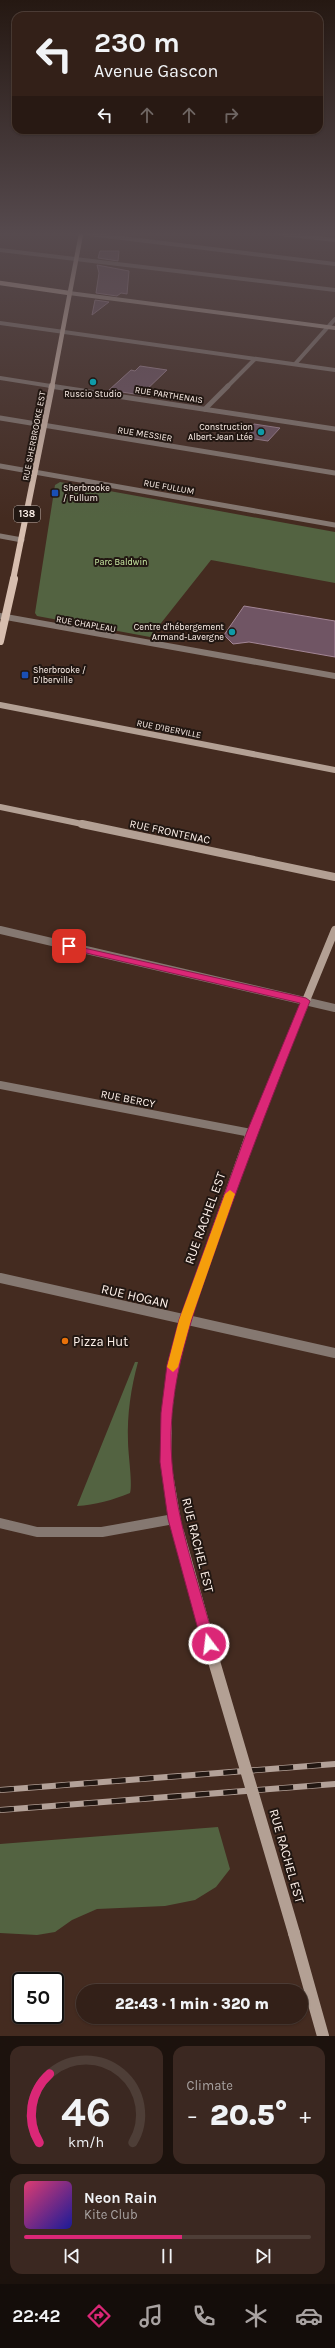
<!DOCTYPE html>
<html lang="en">
<head>
<meta charset="utf-8">
<style>
	:root { --surface:#332018; --page:#3b2821; --text:#f1f3f6; --muted:#a9a3a2; --line:#4e3e37; --accent:#db2777 }
	body { margin:0; font-family:Karla,sans-serif; background:var(--page); color:var(--text); height:100vh; display:flex; flex-direction:column; font-size:15px; white-space:nowrap }
	* { box-sizing:border-box; margin:0 }
	p { font-size:13px; color:var(--muted) }
	.icon { flex:none; width:22px; height:22px; fill:none; stroke:currentColor; stroke-width:2; stroke-linecap:round; stroke-linejoin:round }
	.map { position:relative; height:2036px; overflow:hidden }
	.panel { display:flex; flex-direction:column; gap:10px; padding:10px; background:#1c120d; flex:1 }
	.panel>* { flex:none }
	.hud { position:absolute; left:12px; top:12px; width:311px; height:122px; border-radius:12px; box-shadow:0 1px 3px #0004,0 0 0 1px var(--line); background:#332018; color:var(--text); overflow:hidden }
	.speed { position:absolute; left:12px; top:1972px; display:flex; gap:8px; font-size:20px; font-weight:700; text-align:center }
	.speed>* { display:grid; place-content:center; width:52px; height:52px; border-radius:50%; background:var(--surface); box-shadow:0 1px 3px #0004,0 0 0 1px var(--line); line-height:1 }
	.speed .limit { border:2px solid #111; border-radius:6px; background:#fff; color:#111 }
	.pin { position:absolute; display:grid; place-items:center; width:34px; height:34px; color:#fff; margin:-17px; border-radius:8px; box-shadow:0 2px 6px #0006 }
	.me { position:absolute; width:44px; margin:-22px; rotate:345deg; stroke-linejoin:round; filter:drop-shadow(0 0 3px #0008) }
	.turn { display:flex; align-items:center; gap:14px; height:84px; padding:0 16px; font-size:18px }
	.turn .icon { width:52px; height:52px; stroke-width:2.5 }
	.turn b { display:block; font-size:28px; line-height:34px }
	.lanes { display:flex; align-items:center; height:38px; padding:0 16px; background:#0003; justify-content:center; gap:20px; direction:ltr }
	.lanes .off { opacity:.35 }
	.big { font-size:30px; font-weight:800; line-height:1.1 }
	.panel .tile { flex:1; display:flex; flex-direction:column; justify-content:center; gap:6px; min-width:0; padding:0 14px; border-radius:12px; background:var(--page) }
	.panel .dial { align-items:center; gap:0 }
	.dial svg { height:104px; overflow:visible; fill:none; stroke:var(--line); stroke-width:7; stroke-linecap:round; text-anchor:middle }
	.dial text { fill:var(--text); stroke:none }
	.song { display:flex; align-items:center; gap:12px }
	.cover { width:48px; height:48px; border-radius:6px; background:linear-gradient(135deg,hsl(340 70% 55%),hsl(240 70% 35%)) }
	.played { height:4px; border-radius:2px; background:linear-gradient(90deg,var(--accent) 55%,var(--line) 55%) }
	.keys { display:flex; justify-content:space-around; direction:ltr }
	.heat { display:flex; justify-content:space-between; align-items:center; font-size:22px; direction:ltr }
	.panel .tiles { flex:1; display:grid; gap:10px; grid-template-columns:1fr 1fr }
	.tile:last-child { grid-column:span 2 }
	.trip { position:absolute; left:76px; top:1984px; width:232px; height:40px; border-radius:20px; background:var(--surface); box-shadow:0 1px 3px #0004,0 0 0 1px var(--line); font-weight:800; line-height:40px; text-align:center }
	.dock { display:flex; height:64px; justify-content:space-around; align-items:center; background:#140d0a; color:var(--muted) }
	.dock .icon { width:28px; height:28px }
	.dock .selected { color:var(--accent) }
	.dock b { font-size:18px; color:var(--text) }
	.map>svg:first-child { display:block }
	.green { fill:#536341 }
	.building { fill:#705564; stroke:#a38696 }
	.lines { fill:none; stroke-linecap:round; stroke-linejoin:round }
	.street-far4 { stroke:#857871; stroke-width:4 }
	.street-far3 { stroke:#857871; stroke-width:5 }
	.street-far2 { stroke:#857871; stroke-width:6 }
	.street-far1 { stroke:#857871; stroke-width:8 }
	.street { stroke:#857871; stroke-width:10 }
	.secondary-far4 { stroke:#b3a094; stroke-width:4 }
	.secondary-far3 { stroke:#b3a094; stroke-width:6 }
	.secondary-far2 { stroke:#b3a094; stroke-width:8 }
	.secondary-far1 { stroke:#b3a094; stroke-width:10 }
	.secondary { stroke:#b3a094; stroke-width:12 }
	.primary-far2 { stroke:#d7beaf; stroke-width:4.5 }
	.primary-far1 { stroke:#d7beaf; stroke-width:6 }
	.primary { stroke:#d7beaf; stroke-width:8 }
	.rail-casing { stroke:#b3a198; stroke-width:6 }
	.rail { stroke:#221712; stroke-width:4.5; stroke-dasharray:14; stroke-linecap:butt }
	.secondary-bridge { stroke:#b3a094; stroke-width:12 }
	.route { fill:#db2777; stroke:#8e194d }
	.slow { fill:#f59e0b }
	.culture-dot { fill:#0f9aa8; stroke:#221712; stroke-width:1.5 }
	.transit-dot { fill:#1a4fb4; stroke:#221712; stroke-width:1.5 }
	.food-dot { fill:#e8710a; stroke:#221712; stroke-width:1.5 }
	.labels { text-anchor:middle; dominant-baseline:central; stroke-width:4; stroke-linejoin:round; paint-order:stroke }
	.far-poi-label { font-size:9px; fill:#fff2eb; stroke:#221712; text-anchor:end }
	.far-street-label { font-size:9px; fill:#fff2eb; stroke:#221712 }
	.far-park-label { font-size:9px; fill:#cef1a8; stroke:#221712 }
	.shield { fill:#221712; stroke:#bdb0aa; stroke-width:1 }
	.shield-label { font-size:10px; font-weight:bold; fill:#fff2eb }
	.street-label { font-size:11px; fill:#fff2eb; stroke:#221712 }
	.near-street-label { font-size:13px; fill:#fff2eb; stroke:#221712 }
	.near-poi-label { font-size:13px; fill:#fff2eb; stroke:#221712; text-anchor:start }
</style>
</head>
<body>
<div class="map">
<svg width="335" height="2036" viewBox="0 0 335 2036">
	<rect width="100%" height="100%" fill="#442b20"/>
	<g class="green">
		<polygon points="60,482 335,532 335,583 211,560 150,637 37,616 35,613 55,485"/>
		<path d="M135,1362H138C131,1388 127,1414 128,1441C128,1453 133,1486 130,1493C113,1500 95,1505 77,1506Z"/>
		<polygon points="218,1827 230,1869 216,1887 195,1900 165,1906 97,1909 72,1920 55,1932 37,1935 0,1933 0,1844"/>
	</g>
	<g class="building">
		<polygon points="100,251 119,251 118,261 98,258"/>
		<polygon points="97,265 129,271 127,294 121,293 117,296 96,293 99,273"/>
		<polygon points="95,300 109,302 92,315"/>
		<polygon points="140,366 167,370 141,395 109,390 131,370 135,371"/>
		<polygon points="254,424 280,428 268,441 242,437"/>
		<polygon points="244,606 335,621 335,657 249,642 233,644 224,635"/>
	</g>
	<g class="lines">
		<g class="street-far4">
			<polyline points="89,234 335,264"/>
			<polyline points="281,234 335,240"/>
			<polyline points="0,250 335,290"/>
			<polyline points="0,323 335,370"/>
			<polyline points="295,364 335,319"/>
			<polyline points="0,378 57,387"/>
			<polyline points="227,387 255,359"/>
		</g>
		<g class="street-far3">
			<polyline points="50,386 335,429"/>
			<polyline points="205,409 228,386"/>
			<polyline points="0,418 335,473"/>
			<polyline points="0,466 335,525"/>
			<polyline points="0,536 22,540"/>
		</g>
		<polyline class="street-far2" points="0,616 335,676"/>
		<g class="street-far1">
			<polyline points="0,930 335,1008"/>
			<polyline points="0,1085 251,1133"/>
		</g>
		<g class="street">
			<polyline points="0,1278 335,1353"/>
			<polyline points="0,1523 37,1532 102,1532 174,1519"/>
		</g>
		<polyline class="secondary-far4" points="69,293 335,328"/>
		<g class="secondary-far3">
			<polyline points="0,705 335,770"/>
			<polyline points="0,807 87,825"/>
		</g>
		<g class="secondary-far2">
			<polyline points="82,824 335,877"/>
			<polyline points="250,1137 335,930"/>
		</g>
		<polyline class="secondary-far1" points="178,1533 166,1462 167,1413 173,1365 185,1320 250,1136"/>
		<g class="secondary">
			<polyline points="178,1532 213,1658"/>
			<polyline points="294,1933 323,2036"/>
		</g>
		<g class="primary-far2">
			<polyline points="0,283 69,293"/>
			<polyline points="52,387 81,234"/>
		</g>
		<polyline class="primary-far1" points="13,580 52,386"/>
		<polyline class="primary" points="0,641 14,579"/>
		<g class="rail-casing">
			<g id="rail">
				<polyline points="0,1790 335,1764"/>
				<polyline points="0,1810 335,1784"/>
			</g>
		</g>
		<use href="#rail" class="rail"/>
		<polyline class="secondary-bridge" points="213,1658 294,1933"/>
	</g>
	<linearGradient id="sky" x2="0" y2="1"><stop stop-color="#251812"/><stop offset="0.45" stop-color="#564a4e"/><stop offset="1" stop-color="#564a4e" stop-opacity="0"/></linearGradient>
	<rect width="335" height="519" fill="url(#sky)"/>
	<path class="route" d="M66,944L306,998L310,1001C279,1078 249,1156 221,1234C195,1308 165,1384 172,1463C177,1525 199,1584 215,1644L214,1648L209,1650L204,1648L202,1644L168,1519L160,1462L161,1413L167,1365L179,1320L246,1134L300,1003L69,949H66Z"/>
	<polygon class="slow" points="230,1190 235,1194 191,1320 178,1367 173,1372 167,1367 179,1320 225,1194"/>
	<g class="culture-dot">
		<circle cx="93" cy="382" r="4"/>
		<circle cx="261" cy="432" r="4"/>
		<circle cx="232" cy="632" r="4"/>
	</g>
	<g class="transit-dot">
		<rect x="51" y="489" width="8" height="8" rx="2"/>
		<rect x="21" y="671" width="8" height="8" rx="2"/>
	</g>
	<circle class="food-dot" cx="65" cy="1341" r="4"/>
	<g class="labels">
		<g class="far-poi-label">
			<text x="93" y="394" text-anchor="middle">Ruscio Studio</text>
			<text x="253" y="427">Construction<tspan x="253" dy="10">Albert-Jean Ltée</tspan></text>
			<text x="63" y="488" text-anchor="start">Sherbrooke<tspan x="63" dy="10">/ Fullum</tspan></text>
			<text x="224" y="627">Centre d'hébergement<tspan x="224" dy="10">Armand-Lavergne</tspan></text>
			<text x="33" y="670" text-anchor="start">Sherbrooke /<tspan x="33" dy="10">D'Iberville</tspan></text>
		</g>
		<g class="far-street-label">
			<text transform="translate(169 395) rotate(9)">RUE PARTHENAIS</text>
			<text transform="translate(145 434) rotate(9)">RUE MESSIER</text>
			<text transform="translate(34 436) rotate(-79)">RUE SHERBROOKE EST</text>
			<text transform="translate(169 487) rotate(10)">RUE FULLUM</text>
			<text transform="translate(86 624) rotate(10)">RUE CHAPLEAU</text>
			<text transform="translate(169 729) rotate(11)">RUE D'IBERVILLE</text>
		</g>
		<g class="far-park-label">
			<text x="121" y="562">Parc Baldwin</text>
		</g>
		<rect class="shield" x="14" y="506" width="26" height="16" rx="3"/>
		<g class="shield-label">
			<text x="27" y="514">138</text>
		</g>
		<g class="street-label">
			<text transform="translate(170 832) rotate(12)">RUE FRONTENAC</text>
			<text transform="translate(128 1099) rotate(11)">RUE BERCY</text>
		</g>
		<g class="near-street-label">
			<text transform="translate(205 1218) rotate(-70)">RUE RACHEL EST</text>
			<text transform="translate(135 1296) rotate(13)">RUE HOGAN</text>
			<text transform="translate(198 1545) rotate(76)">RUE RACHEL EST</text>
			<text transform="translate(287 1856) rotate(74)">RUE RACHEL EST</text>
		</g>
		<g class="near-poi-label">
			<text x="73" y="1341">Pizza Hut</text>
		</g>
	</g>
</svg>
<div class="speed"><div class="limit">50</div></div>
<div class="pin" style="left:69px;top:946px;background:#d93025"><svg class="icon" aria-label="arrive" viewBox="0 0 24 24"><path d="M6 21V4h12l-3 4 3 4H6"/></svg></div>
<svg class="me" style="left:209px;top:1644px" viewBox="-20 -20 40 40"><circle r="17" fill="#db2777" stroke="#fff" stroke-width="3"/><path d="M0-11L8 9 0 5-8 9z" fill="#fff"/></svg>
<div class="trip">22:43 · 1 min · 320 m</div>
<div class="hud">
<div class="turn"><svg class="icon" aria-label="left" viewBox="0 0 24 24"><path d="M17 20v-9H6M10 6l-5 5 5 5"/></svg><div><b>230 m</b>Avenue Gascon</div></div>
<div class="lanes"><svg class="icon" aria-label="left" viewBox="0 0 24 24"><path d="M17 20v-9H6M10 6l-5 5 5 5"/></svg><svg class="icon off" aria-label="ahead" viewBox="0 0 24 24"><path d="M12 20V5M6 11l6-6 6 6"/></svg><svg class="icon off" aria-label="ahead" viewBox="0 0 24 24"><path d="M12 20V5M6 11l6-6 6 6"/></svg><svg class="icon off" aria-label="right" viewBox="0 0 24 24"><path d="M7 20v-9h11M14 6l5 5-5 5"/></svg></div>
</div>
</div>
<section class="panel">
<div class="tiles">
<div class="tile dial"><svg viewBox="0 0 100 80">
<path d="M14 69A42 42 0 1 1 86 69"/>
<path d="M14 69A42 42 0 0 1 22 16" stroke="#db2777"/>
<text x="50" y="56" font-size="32" font-weight="700">46</text>
<text x="50" y="72" font-size="11">km/h</text>
</svg></div>
<div class="tile"><p>Climate</p>
<div class="heat"><a>−</a><b class="big">20.5°</b><a>+</a></div>
</div>
<div class="tile">
<div class="song"><i class="cover"></i><div><b>Neon Rain</b><p>Kite Club</p></div></div>
<div class="played"></div>
<div class="keys"><svg class="icon" aria-label="previous" viewBox="0 0 24 24"><path d="M18 5L8 12l10 7zM5 5v14"/></svg><svg class="icon" aria-label="pause" viewBox="0 0 24 24"><path d="M8 5v14M16 5v14"/></svg><svg class="icon" aria-label="next" viewBox="0 0 24 24"><path d="M6 5l10 7-10 7zM19 5v14"/></svg></div>
</div>
</div>
</section>
<nav class="dock">
<b>22:42</b>
<svg class="icon selected" aria-label="directions" viewBox="0 0 24 24"><path d="M12 3l9 9-9 9-9-9zM9 14v-3h6M13 9l2 2-2 2"/></svg>
<svg class="icon" aria-label="music" viewBox="0 0 24 24"><path d="M9 18V5l10-2v13"/><circle cx="6" cy="18" r="3"/><circle cx="16" cy="16" r="3"/></svg>
<svg class="icon" aria-label="phone" viewBox="0 0 24 24"><path d="M5 4h4l2 5-3 2q2 4 5 5l2-3 5 2v4C11 20 4 13 5 4z"/></svg>
<svg class="icon" aria-label="climate" viewBox="0 0 24 24"><path d="M12 3v18M4 7l16 10M4 17L20 7"/></svg>
<svg class="icon" aria-label="car" viewBox="0 0 24 24"><path d="M5 17H2v-5l4-1 3-4h7l3 4 3 1v5h-3M9 17h6M6 11h13"/><circle cx="7" cy="17" r="2"/><circle cx="17" cy="17" r="2"/></svg>
</nav>
</body>
</html>
